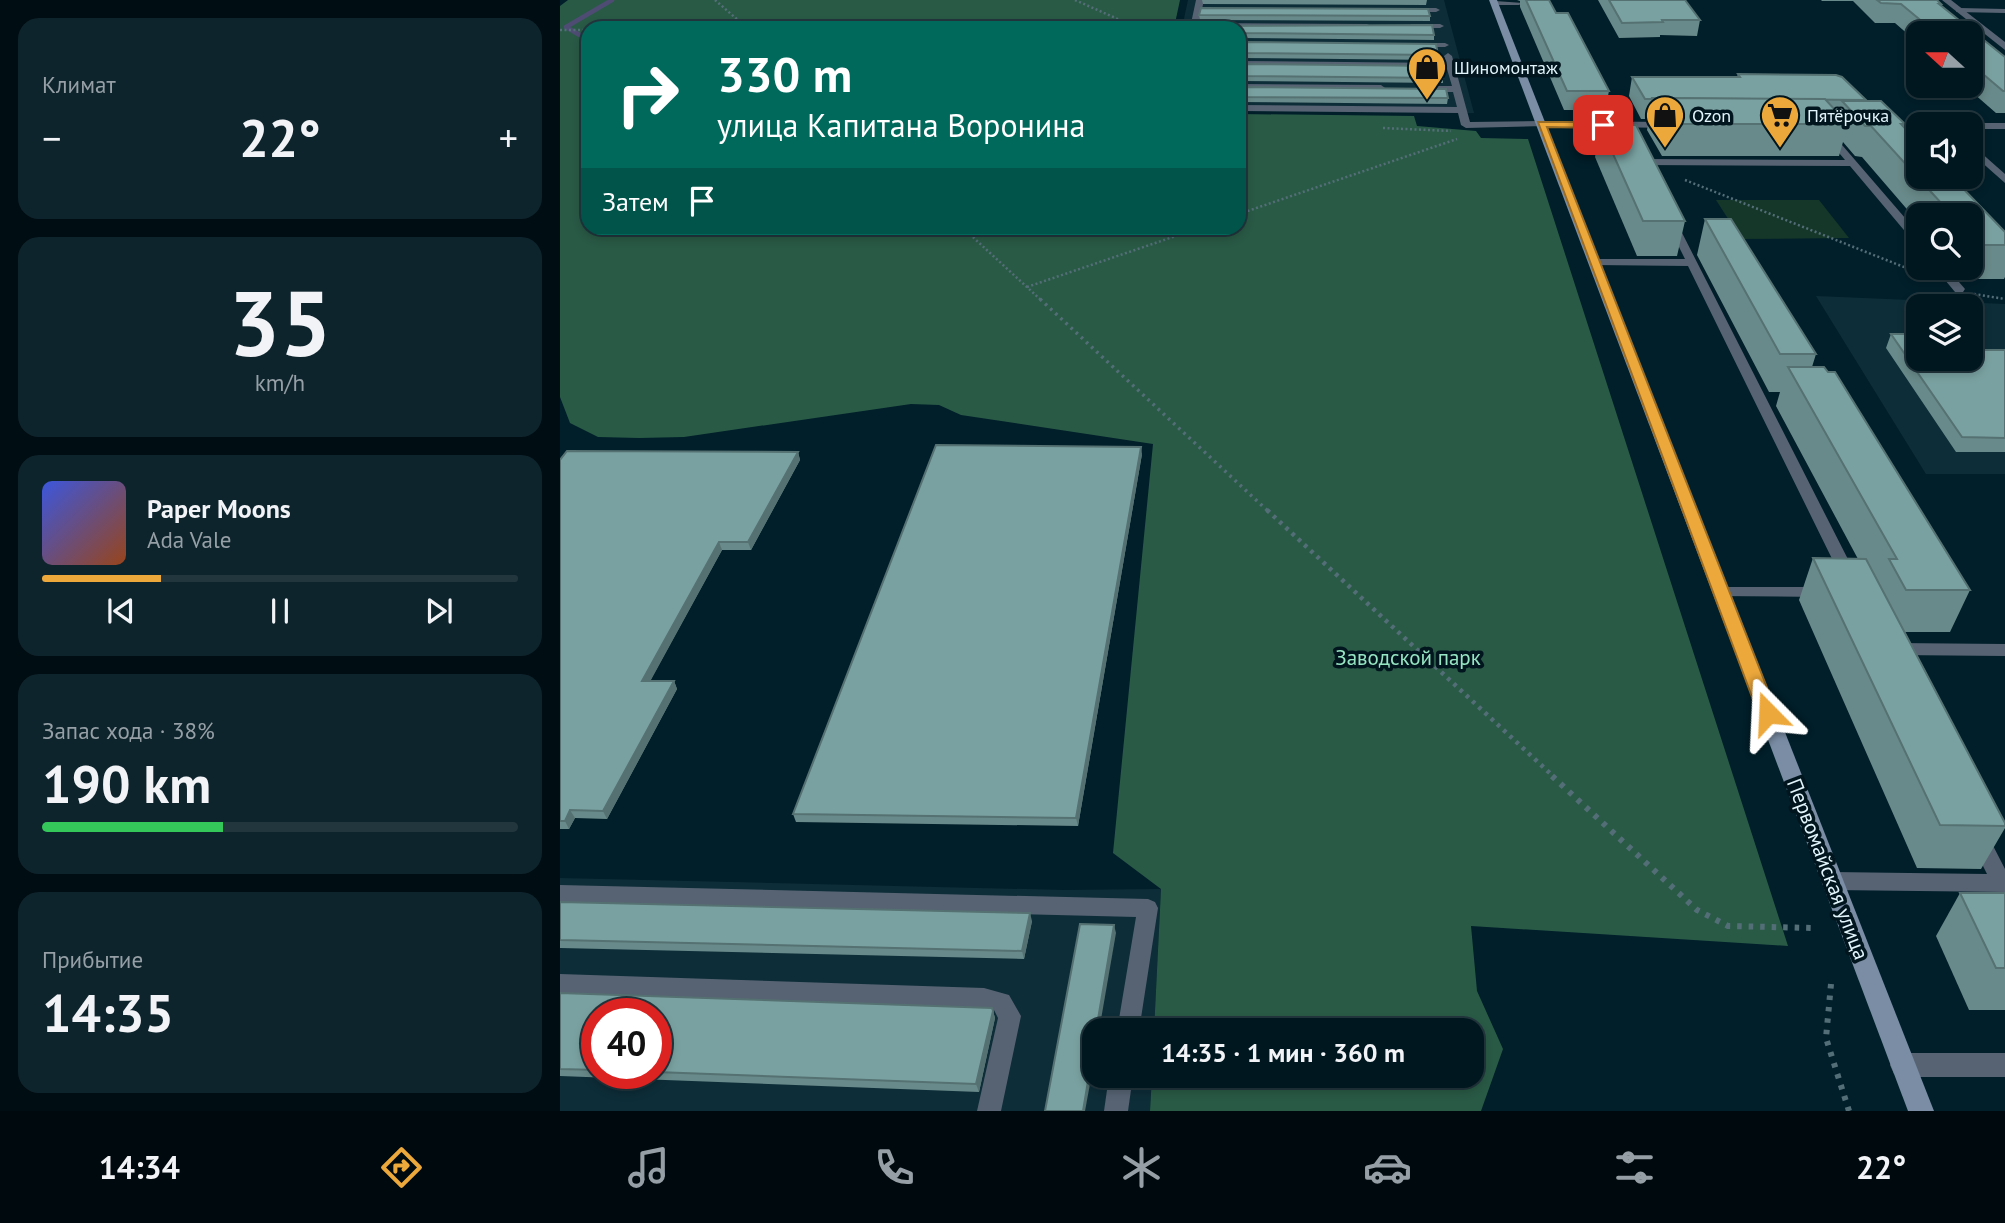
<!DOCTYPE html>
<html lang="ru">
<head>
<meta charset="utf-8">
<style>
	:root { --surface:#001720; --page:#0e242d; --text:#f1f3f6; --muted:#959fa5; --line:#22363e; --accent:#eda83b }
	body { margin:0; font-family:"PT Sans",sans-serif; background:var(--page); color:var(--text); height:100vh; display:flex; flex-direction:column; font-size:26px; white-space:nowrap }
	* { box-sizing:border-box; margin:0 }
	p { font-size:23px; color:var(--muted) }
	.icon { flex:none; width:38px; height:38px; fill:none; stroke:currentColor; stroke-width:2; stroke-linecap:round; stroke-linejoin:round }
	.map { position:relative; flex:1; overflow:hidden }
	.side { display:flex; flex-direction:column; gap:18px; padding:18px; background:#000d12; width:560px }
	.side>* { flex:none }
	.top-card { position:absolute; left:21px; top:21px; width:665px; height:214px; border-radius:21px; box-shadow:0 4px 10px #0003,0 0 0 2px var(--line); background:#00695c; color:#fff; overflow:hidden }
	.needle { width:46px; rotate:291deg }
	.tools { position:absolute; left:1346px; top:21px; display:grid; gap:14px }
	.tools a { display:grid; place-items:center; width:77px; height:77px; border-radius:14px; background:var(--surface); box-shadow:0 4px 10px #0003,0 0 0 2px var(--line); font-size:35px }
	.speed { position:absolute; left:21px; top:998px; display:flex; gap:14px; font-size:35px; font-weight:700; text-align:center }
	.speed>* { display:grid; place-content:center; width:91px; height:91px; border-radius:50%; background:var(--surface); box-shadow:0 4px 10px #0003,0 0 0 2px var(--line); line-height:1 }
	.speed .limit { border:10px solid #d22; background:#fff; color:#111 }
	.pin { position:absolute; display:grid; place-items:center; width:60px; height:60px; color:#fff; margin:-30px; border-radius:14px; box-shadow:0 4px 10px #0006 }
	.me { position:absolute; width:77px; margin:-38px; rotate:339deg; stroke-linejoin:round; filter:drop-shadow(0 0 5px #0008) }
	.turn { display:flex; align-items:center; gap:24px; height:147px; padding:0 21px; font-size:32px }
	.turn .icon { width:91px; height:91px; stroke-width:2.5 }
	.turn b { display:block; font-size:49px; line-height:60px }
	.then { display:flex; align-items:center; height:66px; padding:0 21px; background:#0003; gap:14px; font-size:26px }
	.big { font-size:52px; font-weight:800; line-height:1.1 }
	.side .widget { flex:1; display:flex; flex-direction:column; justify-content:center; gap:10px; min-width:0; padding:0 24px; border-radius:21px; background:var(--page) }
	.side .dial { align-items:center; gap:0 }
	.dial b { font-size:91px; line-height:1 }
	.song { display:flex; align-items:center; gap:21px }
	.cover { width:84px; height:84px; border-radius:10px; background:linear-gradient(135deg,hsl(230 70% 55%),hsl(20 70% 35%)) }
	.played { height:7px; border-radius:4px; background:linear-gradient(90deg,var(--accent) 25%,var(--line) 25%) }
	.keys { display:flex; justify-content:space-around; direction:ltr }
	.heat { display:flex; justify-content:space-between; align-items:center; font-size:38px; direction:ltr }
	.charge { height:10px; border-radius:5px; background:linear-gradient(90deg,#34c759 38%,var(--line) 0) }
	.trip { position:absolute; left:522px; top:1018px; width:402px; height:70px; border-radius:21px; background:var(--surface); box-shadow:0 4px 10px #0003,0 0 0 2px var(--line); font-weight:800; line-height:70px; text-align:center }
	.tabs { display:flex; height:112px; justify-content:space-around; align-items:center; background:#00090d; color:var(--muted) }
	.tabs .icon { width:49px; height:49px }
	.tabs .on { color:var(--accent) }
	.tabs b { font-size:32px; color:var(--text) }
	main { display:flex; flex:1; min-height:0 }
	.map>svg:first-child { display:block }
	.built { fill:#0d2d38; fill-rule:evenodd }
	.green { fill:#143729 }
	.forest { fill:#295a46 }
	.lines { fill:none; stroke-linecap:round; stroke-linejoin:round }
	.stream { stroke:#4e4c73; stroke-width:4.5 }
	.path-far3 { stroke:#546e78; stroke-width:2.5; stroke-dasharray:2 2.5; stroke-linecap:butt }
	.path-far2 { stroke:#546e78; stroke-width:3.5; stroke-dasharray:2.5 4.5; stroke-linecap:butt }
	.path-far1 { stroke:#546e78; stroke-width:4.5; stroke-dasharray:3.5 5; stroke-linecap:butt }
	.path { stroke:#546e78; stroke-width:6; stroke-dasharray:4.5 7; stroke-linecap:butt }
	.lane { fill:#576373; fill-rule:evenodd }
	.street { fill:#576373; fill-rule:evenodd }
	.secondary { fill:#7a8da5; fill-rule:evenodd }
	.wall { fill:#698a8a; fill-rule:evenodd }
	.shaded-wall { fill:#557171 }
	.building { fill:#7aa1a1; stroke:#557171; stroke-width:2 }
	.route { fill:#eda83b; stroke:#9a6d26; stroke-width:2 }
	.labels { text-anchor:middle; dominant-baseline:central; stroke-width:7; stroke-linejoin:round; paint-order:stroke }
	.far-poi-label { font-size:18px; fill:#e2f4fc; stroke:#00151d; text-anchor:start }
	.park-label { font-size:21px; fill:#96e6c3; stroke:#00151d }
	.street-label { font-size:21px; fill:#e2f4fc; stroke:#00151d }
</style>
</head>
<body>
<main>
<section class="side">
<div class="widget"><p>Климат</p>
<div class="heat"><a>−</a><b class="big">22°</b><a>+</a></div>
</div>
<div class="widget dial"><b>35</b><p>km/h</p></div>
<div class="widget">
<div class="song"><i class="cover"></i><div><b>Paper Moons</b><p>Ada Vale</p></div></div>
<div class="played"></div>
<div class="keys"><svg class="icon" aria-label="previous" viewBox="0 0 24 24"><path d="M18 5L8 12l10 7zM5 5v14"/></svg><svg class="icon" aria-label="pause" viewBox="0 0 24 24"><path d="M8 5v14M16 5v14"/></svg><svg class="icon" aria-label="next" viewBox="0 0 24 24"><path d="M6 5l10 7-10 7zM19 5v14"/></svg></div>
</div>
<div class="widget"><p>Запас хода · 38%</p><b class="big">190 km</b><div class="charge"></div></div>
<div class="widget"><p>Прибытие</p><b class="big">14:35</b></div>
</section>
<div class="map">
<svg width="1445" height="1111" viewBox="0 0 1445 1111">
	<rect width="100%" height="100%" fill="#001f2a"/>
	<g class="built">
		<polygon points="628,0 884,0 914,113 679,111 679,28 622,28"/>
		<path d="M1256,296L1445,304V474H1366ZM1358,306H1410V359H1358Z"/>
		<path d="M0,878L504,890L601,889L594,1031H534V1076H592L590,1111H0ZM37,1013H96V1073H37Z"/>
	</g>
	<polygon class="green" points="1156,200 1259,200 1289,238 1181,239"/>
	<polygon class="forest" points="8,0 620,0 614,28 28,28 28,228 679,228 679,114 854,116 857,126 916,131 921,138 968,139 1228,946 911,926 917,991 943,1049 921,1111 590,1111 592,1076 912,1076 912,1031 594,1031 601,889 553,853 593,444 401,415 379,405 351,404 124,437 79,438 38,437 10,423 0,397 0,6"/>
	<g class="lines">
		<polyline class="stream" points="28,40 6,27 52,0"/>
		<g class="path-far3">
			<polyline points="155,0 187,28"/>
			<polyline points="515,0 578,28"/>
			<polyline points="0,30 28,30"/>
			<polyline points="823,128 891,131"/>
			<polyline points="1125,180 1364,275"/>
			<polyline points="679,214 897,139"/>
			<polyline points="403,228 482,301"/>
			<polyline points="467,287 639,228"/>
			<polyline points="1414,294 1445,299"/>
		</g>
		<polyline class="path-far2" points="480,299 709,512"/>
		<polyline class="path-far1" points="707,510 994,777"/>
		<g class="path">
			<polyline points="992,776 1137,910 1168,926 1252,928"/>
			<polyline points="1271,984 1266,1038 1289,1111"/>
		</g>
		<g class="lane">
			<polygon points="636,0 644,0 639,23 807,24 811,26 807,28 630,28"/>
			<polygon points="935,1 963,3 959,5 932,5"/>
			<polygon points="847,8 876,8 880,10 876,12 844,12"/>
			<polygon points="1399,8 1445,9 1445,13 1396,12"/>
			<polygon points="851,24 880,24 884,26 880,28 848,28"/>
			<polygon points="856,43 885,43 889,45 885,47 853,47 852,45"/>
			<polygon points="888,53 892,56 910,122 981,121 984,122 984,126 906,128 901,125 898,113 679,111 679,105 897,107 893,92 864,92 860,89 864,86 892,86 887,69 679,67 679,61 886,63 884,56"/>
			<polygon points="679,84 821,85 825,88 821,91 679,90"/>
			<polygon points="1264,131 1270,131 1358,233 1358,243 1354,242 1290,166 1082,165 1077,162 1082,159 1285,160 1264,135"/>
			<polygon points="1410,143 1445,174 1445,183 1410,152"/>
			<polygon points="1111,218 1116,221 1297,577 1295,581 1283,581 1281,577 1128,266 1034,265 1028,262 1034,259 1125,259 1106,221"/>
			<polygon points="1375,268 1387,268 1405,289 1403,292 1395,292"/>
			<polygon points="1161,587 1263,587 1271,592 1263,597 1155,596 1153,592"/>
			<polygon points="1335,643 1445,644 1445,656 1335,655 1329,653 1326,649 1329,645"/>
			<polygon points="1419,830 1426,832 1445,869 1445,892 1272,890 1265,887 1262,881 1265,875 1272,872 1427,874 1409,838 1412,832"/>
			<polygon points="0,885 588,899 595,902 598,908 579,1031 557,1031 576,917 0,903"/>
			<polygon points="0,974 424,988 449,995 461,1016 441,1111 417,1111 438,1018 434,1010 424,1008 0,994"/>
			<polygon points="549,1076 573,1076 568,1111 544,1111"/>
		</g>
		<g class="street">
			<polygon points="1382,0 1391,0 1445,42 1445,50"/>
			<polygon points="981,121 1110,122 1115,125 1110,128 977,126 976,124"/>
			<polygon points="1323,123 1358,123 1362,124 1358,124 1358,129 1319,128 1318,126"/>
			<polygon points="1410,123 1445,123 1445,129 1410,129 1410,124 1406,124"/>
			<polygon points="1343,1053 1445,1053 1445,1077 1343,1077 1334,1074 1330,1065 1334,1056"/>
		</g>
		<polygon class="secondary" points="929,0 937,0 1374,1111 1348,1111"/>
	</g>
	<g class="wall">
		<polygon points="642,0 867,0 866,5 643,4"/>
		<polygon points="957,0 989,0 996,13 1049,91 1045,110 1004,110 960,7 960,1"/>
		<polygon points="1038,0 1125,0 1140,20 1137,36 1100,35 1100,37 1059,38"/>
		<polygon points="1261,0 1377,0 1381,4 1381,6 1445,57 1445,113 1436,113 1405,86 1410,86 1410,33 1358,33 1358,43 1335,23 1315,23 1293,1 1262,1"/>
		<polygon points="639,15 870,16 870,21 640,20"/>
		<polygon points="679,28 874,35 874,40 679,38"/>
		<polygon points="679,42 878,55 878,60 679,58"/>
		<polygon points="679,64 883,78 883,83 679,81"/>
		<polygon points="1178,74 1306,101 1345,124 1344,127 1445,232 1445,277 1444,279 1406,279 1397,268 1410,268 1410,215 1358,215 1358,222 1302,157 1295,156 1283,142 1279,156 1102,156 1087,130 1089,119 1081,119 1069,96 1072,77 1177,77"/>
		<polygon points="679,87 888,98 887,104 679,102"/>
		<polygon points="1040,125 1125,221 1117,256 1077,256 1035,157"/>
		<polygon points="1145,219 1256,354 1252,367 1410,590 1390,632 1345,632 1445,823 1445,828 1421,869 1357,868 1239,600 1253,558 1298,559 1216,406 1220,392 1209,392 1137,255"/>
		<polygon points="1331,334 1358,359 1445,350 1445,452 1396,452 1326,348"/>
		<polygon points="238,452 240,460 191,550 162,550 90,681 114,681 117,689 47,819 15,818 9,829 0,829 0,460"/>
		<polygon points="582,454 518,826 236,822 233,814"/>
		<polygon points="1400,893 1445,893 1445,1010 1409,1010 1376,936"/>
		<polygon points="0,902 472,921 464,959 0,948"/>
		<path d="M0,993L433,1011L435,1018L419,1092L0,1076ZM37,1013L96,1073H37Z"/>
	</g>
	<g class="shaded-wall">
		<polygon points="581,447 582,454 518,826 516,818"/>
		<polygon points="238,452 240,460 191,550 188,542"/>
		<polygon points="159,542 162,550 86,689 82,681"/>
		<polygon points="114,681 117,689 47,819 43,811"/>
		<polygon points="10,810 15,818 9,829 5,821"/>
		<polygon points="470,913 472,921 464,959 462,951"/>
		<polygon points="554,925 556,933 539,1031 536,1031"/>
		<polygon points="433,1011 435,1018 419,1092 416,1084"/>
		<polygon points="534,1045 534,1062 525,1111 523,1111"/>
	</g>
	<g class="building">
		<polygon points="966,0 989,0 996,13 1008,13 1049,91 1007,91"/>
		<polygon points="1049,0 1125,0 1140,20 1102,20 1103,22 1062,23"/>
		<polygon points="1317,0 1377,0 1381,4 1379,4 1445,57 1445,91 1443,91 1410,63 1410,33 1376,33 1341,4 1321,3"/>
		<polygon points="641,8 868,9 870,16 639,15"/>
		<polygon points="872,25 874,35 679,33 679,28 637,28 637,26"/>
		<polygon points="679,42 876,44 878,55 679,53"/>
		<polygon points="679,64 881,66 883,78 679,76"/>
		<polygon points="1178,74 1276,75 1282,77 1306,100 1093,98 1094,99 1085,99 1072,77 1180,77"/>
		<polygon points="679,87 886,89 888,98 679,97"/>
		<polygon points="1093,98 1265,99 1288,124 1108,124"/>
		<polygon points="1282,101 1321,101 1345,124 1341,124 1358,142 1358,177 1392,177 1445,232 1445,245 1419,245 1410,235 1410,215 1392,215 1311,126 1305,126"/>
		<polygon points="1040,125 1076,125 1125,221 1083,221"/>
		<polygon points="1145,219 1171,219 1256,354 1220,354"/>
		<polygon points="1331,334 1358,334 1358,359 1410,359 1410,350 1445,350 1445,438 1402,437"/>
		<polygon points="1228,367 1264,367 1268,372 1275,372 1410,590 1346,590 1329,559 1337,559"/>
		<polygon points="376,445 581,447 516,818 233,814"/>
		<polygon points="7,451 238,452 188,542 159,542 82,681 114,681 43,811 10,810 5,821 0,821 0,460"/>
		<polygon points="1253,558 1306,559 1445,823 1445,826 1380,825"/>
		<polygon points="1400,893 1445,893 1445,968 1436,968"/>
		<polygon points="0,902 470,913 462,951 0,940"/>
		<polygon points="520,924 554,925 536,1031 534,1031 534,1045 523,1111 485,1111"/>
		<polygon points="0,993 432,1008 433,1011 416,1084 96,1072 96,1013 37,1013 37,1070 0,1069"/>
	</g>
	<polygon class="route" points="978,122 1043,122 1048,125 1043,128 987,127 1217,713 1214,717 1201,717 1198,713"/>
	<defs>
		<g id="shop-pin" transform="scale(2.0125)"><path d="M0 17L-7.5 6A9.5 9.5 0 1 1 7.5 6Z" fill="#eda83b" stroke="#00151d"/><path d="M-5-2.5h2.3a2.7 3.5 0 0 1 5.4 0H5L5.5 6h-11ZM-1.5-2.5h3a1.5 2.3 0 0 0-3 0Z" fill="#111"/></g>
		<g id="supermarket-pin" transform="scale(2.0125)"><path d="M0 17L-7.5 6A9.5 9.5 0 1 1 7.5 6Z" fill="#eda83b" stroke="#00151d"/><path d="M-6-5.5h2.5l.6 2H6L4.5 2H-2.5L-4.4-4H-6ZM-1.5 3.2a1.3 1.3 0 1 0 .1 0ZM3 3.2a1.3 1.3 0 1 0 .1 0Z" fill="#111"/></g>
	</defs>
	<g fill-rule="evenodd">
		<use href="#shop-pin" x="867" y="67"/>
		<use href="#shop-pin" x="1105" y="115"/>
		<use href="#supermarket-pin" x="1220" y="115"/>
	</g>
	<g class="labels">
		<g class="far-poi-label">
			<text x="894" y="67">Шиномонтаж</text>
			<text x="1132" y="115">Ozon</text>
			<text x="1247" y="115">Пятёрочка</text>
		</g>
		<g class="park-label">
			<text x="848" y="657">Заводской парк</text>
		</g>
		<g class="street-label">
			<text transform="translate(1268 869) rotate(69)">Первомайская улица</text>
		</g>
	</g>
</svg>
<div class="tools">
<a><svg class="needle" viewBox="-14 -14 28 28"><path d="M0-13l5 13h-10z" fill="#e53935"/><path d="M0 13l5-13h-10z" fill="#959fa5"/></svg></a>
<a><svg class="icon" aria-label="sound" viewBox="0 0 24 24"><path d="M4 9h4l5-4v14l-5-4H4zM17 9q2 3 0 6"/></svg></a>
<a><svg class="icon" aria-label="search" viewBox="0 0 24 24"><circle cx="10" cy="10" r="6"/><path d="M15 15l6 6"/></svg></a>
<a><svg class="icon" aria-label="layers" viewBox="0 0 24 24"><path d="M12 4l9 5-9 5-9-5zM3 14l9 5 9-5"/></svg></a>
</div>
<div class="speed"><div class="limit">40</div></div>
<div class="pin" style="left:1043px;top:125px;background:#d93025"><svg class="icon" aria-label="arrive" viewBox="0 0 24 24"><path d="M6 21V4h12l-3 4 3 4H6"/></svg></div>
<svg class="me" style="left:1208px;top:713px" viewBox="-20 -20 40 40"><path d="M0-17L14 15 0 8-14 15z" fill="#eda83b" stroke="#fff" stroke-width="4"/></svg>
<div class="trip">14:35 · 1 мин · 360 m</div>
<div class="top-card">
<div class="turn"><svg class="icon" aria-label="right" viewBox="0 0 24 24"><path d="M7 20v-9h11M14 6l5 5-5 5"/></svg><div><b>330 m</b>улица Капитана Воронина</div></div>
<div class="then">Затем<svg class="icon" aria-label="arrive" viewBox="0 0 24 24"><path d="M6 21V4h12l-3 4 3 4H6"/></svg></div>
</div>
</div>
</main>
<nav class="tabs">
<b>14:34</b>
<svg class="icon on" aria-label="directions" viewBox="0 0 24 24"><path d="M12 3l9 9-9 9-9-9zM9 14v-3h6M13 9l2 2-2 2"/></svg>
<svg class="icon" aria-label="music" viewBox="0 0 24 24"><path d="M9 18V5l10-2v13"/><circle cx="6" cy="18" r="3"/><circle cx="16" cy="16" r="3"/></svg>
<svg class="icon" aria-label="phone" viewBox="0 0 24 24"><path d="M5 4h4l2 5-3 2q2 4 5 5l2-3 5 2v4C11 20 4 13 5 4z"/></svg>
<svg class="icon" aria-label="climate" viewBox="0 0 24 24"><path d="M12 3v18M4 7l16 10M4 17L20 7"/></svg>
<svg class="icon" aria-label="car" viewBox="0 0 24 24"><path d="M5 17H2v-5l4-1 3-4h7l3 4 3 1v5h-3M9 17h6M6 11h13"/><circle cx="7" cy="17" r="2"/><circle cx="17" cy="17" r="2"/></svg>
<svg class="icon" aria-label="filters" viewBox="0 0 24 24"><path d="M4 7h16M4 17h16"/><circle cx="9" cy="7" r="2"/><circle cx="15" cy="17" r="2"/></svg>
<b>22°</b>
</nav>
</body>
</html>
